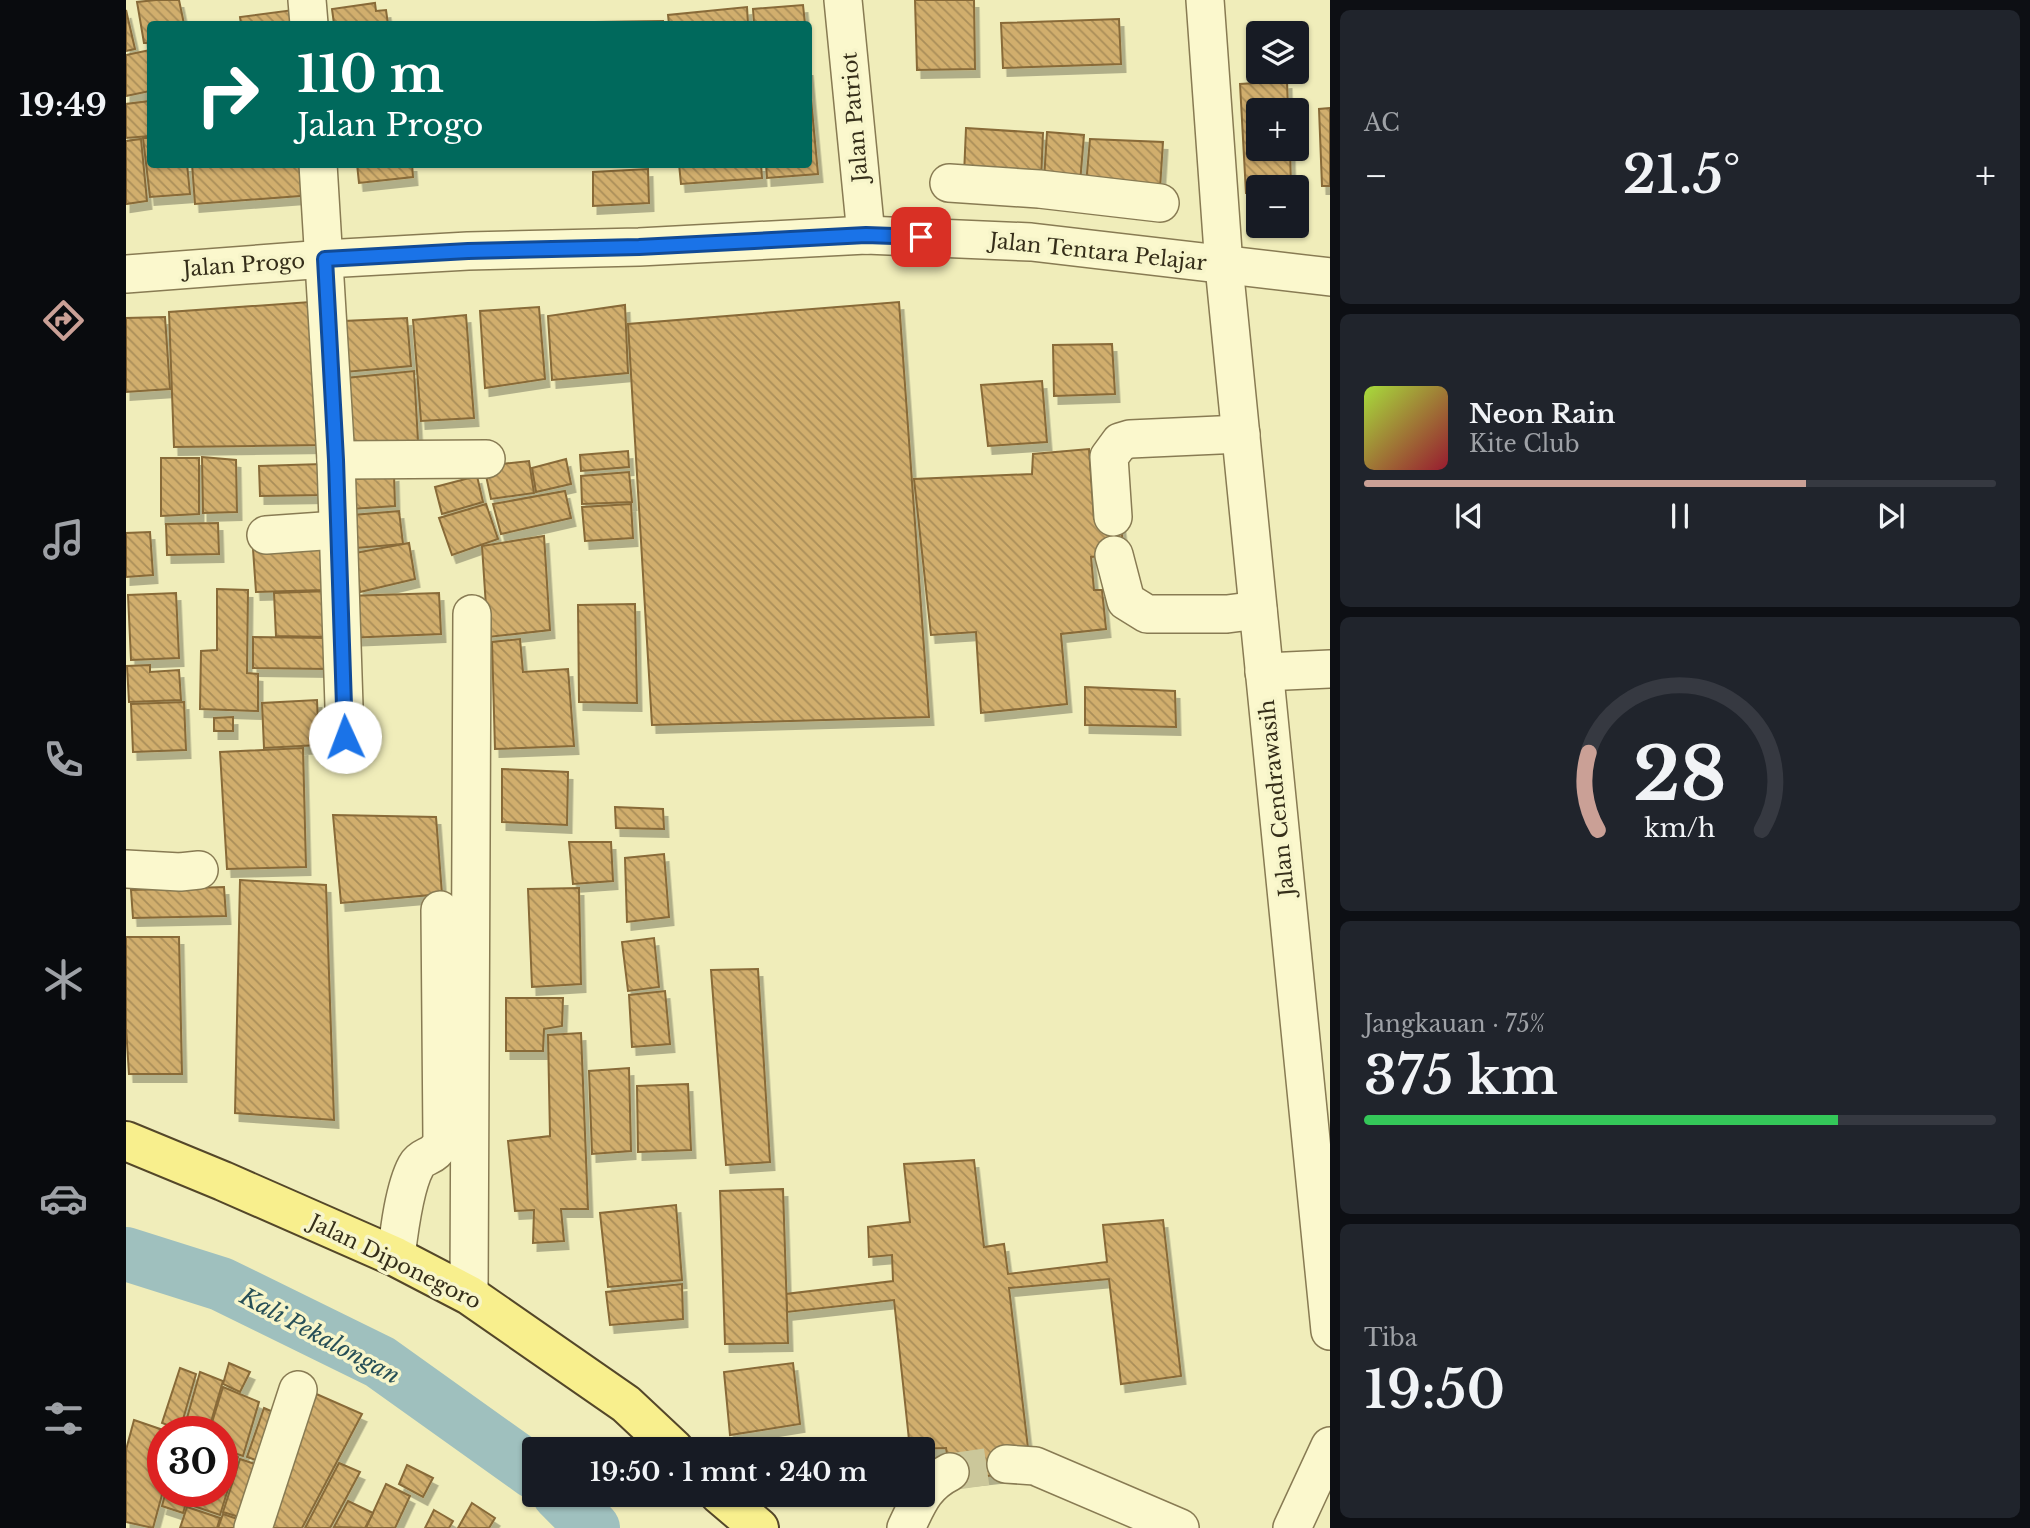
<!DOCTYPE html>
<html lang="id">
<head>
<meta charset="utf-8">
<style>
	:root { --surface:#171b24; --page:#20242c; --text:#f1f3f6; --muted:#9ea1a6; --line:#363941; --accent:#caa096 }
	body { margin:0; font-family:"Libre Baskerville",serif; background:var(--page); color:var(--text); height:100vh; display:flex; flex-direction:column; font-size:26px; white-space:nowrap }
	* { box-sizing:border-box; margin:0 }
	p { font-size:23px; color:var(--muted) }
	.icon { flex:none; width:38px; height:38px; fill:none; stroke:currentColor; stroke-width:2; stroke-linecap:round; stroke-linejoin:round }
	.map { position:relative; flex:1; overflow:hidden }
	.panel { display:flex; flex-direction:column; gap:10px; padding:10px; background:#0d0f14; width:700px }
	.panel>* { flex:none }
	.top-card { position:absolute; left:21px; top:21px; width:665px; height:147px; border-radius:7px; box-shadow:0 2px 5px #0004; background:#00695c; color:#fff; overflow:hidden }
	.controls { position:absolute; left:1120px; top:21px; display:grid; gap:14px }
	.controls a { display:grid; place-items:center; width:63px; height:63px; border-radius:7px; background:var(--surface); box-shadow:0 2px 5px #0004; font-size:35px }
	.speed { position:absolute; left:21px; top:1416px; display:flex; gap:14px; font-size:35px; font-weight:700; text-align:center }
	.speed>* { display:grid; place-content:center; width:91px; height:91px; border-radius:50%; background:var(--surface); box-shadow:0 2px 5px #0004; line-height:1 }
	.speed .limit { border:10px solid #d22; background:#fff; color:#111 }
	.pin { position:absolute; display:grid; place-items:center; width:60px; height:60px; color:#fff; margin:-30px; border-radius:14px; box-shadow:0 4px 10px #0006 }
	.me { position:absolute; width:77px; margin:-38px; rotate:358deg; stroke-linejoin:round; filter:drop-shadow(0 0 5px #0008) }
	.turn { display:flex; align-items:center; gap:24px; height:147px; padding:0 35px; font-size:32px }
	.turn .icon { width:91px; height:91px; stroke-width:2.5 }
	.turn b { display:block; font-size:49px; line-height:60px }
	.big { font-size:52px; font-weight:600; line-height:1.1 }
	.panel .tile { flex:1; display:flex; flex-direction:column; justify-content:center; gap:10px; min-width:0; padding:0 24px; border-radius:10px; background:var(--page) }
	.panel .dial { align-items:center; gap:0 }
	.dial svg { height:182px; overflow:visible; fill:none; stroke:var(--line); stroke-width:7; stroke-linecap:round; text-anchor:middle }
	.dial text { fill:var(--text); stroke:none }
	.song { display:flex; align-items:center; gap:21px }
	.cover { width:84px; height:84px; border-radius:10px; background:linear-gradient(135deg,hsl(80 70% 55%),hsl(350 70% 35%)) }
	.played { height:7px; border-radius:4px; background:linear-gradient(90deg,var(--accent) 70%,var(--line) 70%) }
	.keys { display:flex; justify-content:space-around; direction:ltr }
	.heat { display:flex; justify-content:space-between; align-items:center; font-size:38px; direction:ltr }
	.charge { height:10px; border-radius:5px; background:linear-gradient(90deg,#34c759 75%,var(--line) 0) }
	.trip { position:absolute; left:396px; top:1437px; width:413px; height:70px; border-radius:7px; background:var(--surface); box-shadow:0 2px 5px #0004; font-weight:600; line-height:70px; text-align:center }
	main { display:flex; flex:1; min-height:0 }
	.menu { display:flex; flex-direction:column; width:126px; justify-content:space-around; align-items:center; background:#090b0e; color:var(--muted) }
	.menu .icon { width:49px; height:49px }
	.menu .selected { color:var(--accent) }
	.menu b { font-size:32px; color:var(--text) }
	.map>svg:first-child { display:block }
	.lines { fill:none; stroke-linecap:round; stroke-linejoin:round }
	.river { stroke:#9fc0be; stroke-width:54 }
	.building { fill:url(#building-back-hatch); stroke:#886a38; stroke-width:2; filter:url(#shadow) }
	.minor-tunnel { stroke:#cbc79a; stroke-width:37; stroke-dasharray:37 18; stroke-linecap:butt }
	.minor-casing { stroke:#887b53; stroke-width:40 }
	.major-casing { stroke:#544729; stroke-width:42 }
	.minor { stroke:#fbf8cd; stroke-width:37 }
	.major { stroke:#f8ef8d; stroke-width:38 }
	.route-casing { stroke:#114b97; stroke-width:18 }
	.route { stroke:#1a73e8; stroke-width:12 }
	.labels { text-anchor:middle; dominant-baseline:central; stroke-width:7; stroke-linejoin:round; paint-order:stroke }
	.street-label { font-size:21px; fill:#352e19; stroke:#f7f5ca }
	.water-label { font-size:23px; font-style:italic; fill:#274f57; stroke:#f7f5ca }
</style>
</head>
<body>
<main>
<nav class="menu">
<b>19:49</b>
<svg class="icon selected" aria-label="directions" viewBox="0 0 24 24"><path d="M12 3l9 9-9 9-9-9zM9 14v-3h6M13 9l2 2-2 2"/></svg>
<svg class="icon" aria-label="music" viewBox="0 0 24 24"><path d="M9 18V5l10-2v13"/><circle cx="6" cy="18" r="3"/><circle cx="16" cy="16" r="3"/></svg>
<svg class="icon" aria-label="phone" viewBox="0 0 24 24"><path d="M5 4h4l2 5-3 2q2 4 5 5l2-3 5 2v4C11 20 4 13 5 4z"/></svg>
<svg class="icon" aria-label="climate" viewBox="0 0 24 24"><path d="M12 3v18M4 7l16 10M4 17L20 7"/></svg>
<svg class="icon" aria-label="car" viewBox="0 0 24 24"><path d="M5 17H2v-5l4-1 3-4h7l3 4 3 1v5h-3M9 17h6M6 11h13"/><circle cx="7" cy="17" r="2"/><circle cx="17" cy="17" r="2"/></svg>
<svg class="icon" aria-label="filters" viewBox="0 0 24 24"><path d="M4 7h16M4 17h16"/><circle cx="9" cy="7" r="2"/><circle cx="15" cy="17" r="2"/></svg>
</nav>
<div class="map">
<svg width="1204" height="1528" viewBox="0 0 1204 1528">
	<defs>
		<pattern id="building-back-hatch" width="6" height="6" patternUnits="userSpaceOnUse" patternTransform="scale(1.75)"><rect width="6" height="6" fill="#d1ae6d"/><path d="M-1 5l2 2M0 0l6 6M5-1l2 2" fill="none" stroke="#aa8e59"/></pattern>
		<filter id="shadow"><feDropShadow dx="4.5" dy="8" stdDeviation="0" flood-color="#0004"/></filter>
	</defs>
	<rect width="100%" height="100%" fill="#f0edba"/>
	<g class="lines">
		<g class="river">
			<polyline points="0,1254 95,1284 254,1362 408,1472"/>
			<polyline points="433,1494 467,1528"/>
		</g>
	</g>
	<g class="building">
		<polygon points="30,0 53,0 58,24 24,24 24,43 18,43 11,2"/>
		<polygon points="789,0 848,0 849,69 791,70"/>
		<polygon points="249,3 250,11 260,10 262,24 208,24 206,9"/>
		<polygon points="677,5 679,24 628,24 627,9"/>
		<polygon points="621,7 622,24 543,24 542,15"/>
		<polygon points="0,10 9,49 0,51"/>
		<polygon points="167,10 169,24 115,24 114,17"/>
		<polygon points="993,19 995,64 877,68 875,23"/>
		<polygon points="537,21 537,24 471,24 470,22"/>
		<polygon points="24,50 24,91 0,96 0,55"/>
		<polygon points="682,67 692,174 641,178 640,164 682,164"/>
		<polygon points="1161,81 1162,110 1132,110 1132,149 1164,149 1165,187 1132,187 1132,193 1120,193 1114,84"/>
		<polygon points="24,101 24,136 0,138 0,104"/>
		<polygon points="1204,108 1204,186 1196,186 1193,109"/>
		<polygon points="840,128 917,133 915,181 838,175"/>
		<polygon points="921,132 958,135 954,183 918,180"/>
		<polygon points="17,138 24,138 24,164 61,164 64,194 24,197"/>
		<polygon points="15,139 21,201 0,204 0,141"/>
		<polygon points="964,139 1037,142 1034,188 960,185"/>
		<polygon points="66,164 185,164 187,195 69,204"/>
		<polygon points="231,164 286,164 287,177 233,183"/>
		<polygon points="553,164 635,164 636,178 555,184"/>
		<polygon points="522,169 523,203 467,206 467,172"/>
		<polygon points="184,302 196,445 48,447 43,312"/>
		<polygon points="773,302 803,717 526,725 502,324"/>
		<polygon points="499,305 502,373 426,380 422,316"/>
		<polygon points="413,307 419,379 359,388 354,311"/>
		<polygon points="340,315 348,418 295,421 287,320"/>
		<polygon points="39,317 44,389 0,392 0,318"/>
		<polygon points="281,318 285,366 219,372 218,321"/>
		<polygon points="986,344 989,394 928,396 927,345"/>
		<polygon points="288,371 292,441 226,449 220,378"/>
		<polygon points="916,381 921,442 862,446 855,385"/>
		<polygon points="963,449 968,519 994,517 998,554 965,557 968,590 976,590 980,629 935,634 941,704 855,713 850,632 805,635 788,479 906,474 907,454"/>
		<polygon points="502,451 503,467 455,471 454,455"/>
		<polygon points="76,457 110,460 111,512 77,513"/>
		<polygon points="35,458 73,458 73,514 35,516"/>
		<polygon points="440,459 445,484 410,492 406,468"/>
		<polygon points="403,461 408,493 365,499 358,466"/>
		<polygon points="196,464 197,495 134,496 133,466"/>
		<polygon points="503,472 506,502 456,504 455,476"/>
		<polygon points="268,474 269,506 225,509 224,480"/>
		<polygon points="351,476 357,502 316,514 309,487"/>
		<polygon points="439,491 445,518 375,534 367,504"/>
		<polygon points="360,504 372,539 326,555 313,518"/>
		<polygon points="505,504 507,538 459,541 456,507"/>
		<polygon points="273,511 277,544 218,549 215,516"/>
		<polygon points="92,523 93,554 41,555 40,524"/>
		<polygon points="24,532 27,575 0,577 0,533"/>
		<polygon points="418,536 424,630 362,637 356,546"/>
		<polygon points="283,543 289,579 234,592 229,553"/>
		<polygon points="197,547 198,590 130,592 127,549"/>
		<polygon points="91,589 122,590 121,673 132,674 132,711 74,709 75,651 91,650"/>
		<polygon points="204,591 205,637 150,636 148,593"/>
		<polygon points="50,593 53,658 5,660 2,595"/>
		<polygon points="313,593 315,634 220,638 221,596"/>
		<polygon points="509,604 511,703 453,702 452,605"/>
		<polygon points="127,637 201,638 201,669 127,668"/>
		<polygon points="394,639 397,672 442,669 448,746 369,749 366,642"/>
		<polygon points="24,665 24,672 53,670 55,700 3,702 1,666"/>
		<polygon points="959,687 1049,691 1050,727 959,725"/>
		<polygon points="191,700 193,745 138,748 136,703"/>
		<polygon points="58,702 60,750 7,752 5,704"/>
		<polygon points="107,717 107,731 88,731 88,718"/>
		<polygon points="177,748 180,867 101,869 94,752"/>
		<polygon points="376,769 442,772 441,825 376,822"/>
		<polygon points="489,807 537,809 538,829 490,828"/>
		<polygon points="207,815 310,817 316,894 215,903"/>
		<polygon points="443,842 485,842 487,881 447,884"/>
		<polygon points="538,854 543,917 501,922 499,858"/>
		<polygon points="114,880 200,885 208,1120 109,1113"/>
		<polygon points="98,887 100,916 7,918 5,890"/>
		<polygon points="453,888 455,984 406,987 402,889"/>
		<polygon points="0,937 53,937 56,1074 3,1074 0,1028"/>
		<polygon points="528,938 533,987 502,991 496,942"/>
		<polygon points="632,969 644,1162 600,1165 585,970"/>
		<polygon points="539,991 544,1044 506,1047 503,995"/>
		<polygon points="380,998 437,998 436,1026 418,1029 417,1051 380,1051"/>
		<polygon points="455,1033 462,1209 435,1209 438,1241 407,1243 408,1210 389,1211 382,1141 424,1136 422,1035"/>
		<polygon points="503,1068 505,1151 466,1154 463,1071"/>
		<polygon points="562,1084 565,1150 512,1152 511,1086"/>
		<polygon points="848,1160 858,1247 878,1244 882,1274 981,1262 977,1225 1037,1220 1055,1376 995,1384 983,1279 883,1288 902,1448 879,1474 822,1480 824,1472 820,1448 784,1449 768,1300 661,1312 660,1294 767,1281 766,1255 743,1257 742,1227 784,1222 778,1164"/>
		<polygon points="657,1189 662,1343 599,1344 594,1191"/>
		<polygon points="550,1205 556,1280 482,1287 474,1213"/>
		<polygon points="556,1284 557,1319 484,1325 480,1292"/>
		<polygon points="103,1363 124,1372 114,1392 97,1384"/>
		<polygon points="667,1363 674,1424 604,1435 598,1372"/>
		<polygon points="54,1368 70,1374 54,1430 36,1423"/>
		<polygon points="74,1372 97,1381 82,1432 57,1432"/>
		<polygon points="97,1387 133,1402 117,1456 96,1449 96,1432 83,1432"/>
		<polygon points="179,1389 236,1414 176,1528 130,1528"/>
		<polygon points="138,1408 161,1418 144,1465 121,1457"/>
		<polygon points="8,1420 43,1432 37,1432 37,1491 27,1528 0,1522 0,1450"/>
		<polygon points="96,1451 112,1457 94,1515 62,1504 66,1491 96,1491"/>
		<polygon points="114,1459 141,1468 126,1521 97,1512"/>
		<polygon points="213,1463 234,1472 204,1528 179,1528"/>
		<polygon points="281,1465 307,1478 297,1497 273,1484"/>
		<polygon points="260,1484 284,1496 269,1528 240,1528"/>
		<polygon points="40,1491 64,1491 57,1513 36,1506"/>
		<polygon points="222,1501 247,1513 239,1528 208,1527"/>
		<polygon points="346,1503 369,1518 363,1528 332,1528"/>
		<polygon points="61,1507 94,1518 91,1528 54,1528"/>
		<polygon points="308,1510 327,1521 323,1528 299,1528"/>
		<polygon points="97,1514 126,1524 124,1528 92,1528"/>
	</g>
	<g class="lines">
		<polyline class="minor-tunnel" points="824,1472 880,1464"/>
		<g class="minor-casing">
			<g id="minor">
				<polyline points="181,0 183,24"/>
				<polyline points="717,0 740,235"/>
				<polyline points="1079,0 1098,266 1204,1331"/>
				<polyline points="192,164 210,460 219,737"/>
				<polyline points="823,183 913,189 1034,203"/>
				<polyline points="0,274 199,259 342,251 513,247 740,235 905,242 1204,277"/>
				<polyline points="210,460 360,459"/>
				<polyline points="987,517 983,457 994,442 1004,439 1115,434"/>
				<polyline points="140,535 211,530"/>
				<polyline points="988,555 1000,601 1021,614 1101,614 1132,610"/>
				<polyline points="1138,672 1204,669"/>
				<polyline points="0,869 54,872 73,870"/>
				<path d="M270,1257C273,1232 278,1188 290,1166C297,1153 309,1160 316,1140L314,910"/>
				<polyline points="343,1295 346,614"/>
				<polyline points="880,1464 909,1466 1054,1528"/>
				<polyline points="127,1528 172,1390"/>
				<path d="M780,1528C792,1503 798,1485 824,1472"/>
				<polyline points="1166,1528 1204,1446"/>
			</g>
		</g>
		<g class="major-casing">
			<g id="major">
				<polyline points="0,1141 97,1181 270,1257 343,1295 500,1404 548,1449"/>
				<polyline points="593,1494 633,1528"/>
			</g>
		</g>
		<use href="#minor" class="minor"/>
		<use href="#major" class="major"/>
	</g>
	<g class="lines">
		<g class="route-casing">
			<polyline id="route" points="219,737 210,460 199,259 342,251 513,247 740,235 795,237"/>
		</g>
		<use href="#route" class="route"/>
	</g>
	<g class="labels">
		<g class="street-label">
			<text transform="translate(729 117) rotate(-95)">Jalan Patriot</text>
			<text transform="translate(972 252) rotate(6)">Jalan Tentara Pelajar</text>
			<text transform="translate(118 265) rotate(-4)">Jalan Progo</text>
			<text transform="translate(1151 798) rotate(-96)">Jalan Cendrawasih</text>
			<text transform="translate(269 1262) rotate(26)">Jalan Diponegoro</text>
		</g>
		<g class="water-label">
			<text transform="translate(194 1336) rotate(28)">Kali Pekalongan</text>
		</g>
	</g>
</svg>
<div class="controls">
<a><svg class="icon" aria-label="layers" viewBox="0 0 24 24"><path d="M12 4l9 5-9 5-9-5zM3 14l9 5 9-5"/></svg></a>
<a>+</a>
<a>−</a>
</div>
<div class="speed"><div class="limit">30</div></div>
<div class="pin" style="left:795px;top:237px;background:#d93025"><svg class="icon" aria-label="arrive" viewBox="0 0 24 24"><path d="M6 21V4h12l-3 4 3 4H6"/></svg></div>
<svg class="me" style="left:219px;top:737px" viewBox="-20 -20 40 40"><circle r="19" fill="#fff"/><path d="M0-13L10 11 0 6-10 11z" fill="#1a73e8"/></svg>
<div class="trip">19:50 · 1 mnt · 240 m</div>
<div class="top-card">
<div class="turn"><svg class="icon" aria-label="right" viewBox="0 0 24 24"><path d="M7 20v-9h11M14 6l5 5-5 5"/></svg><div><b>110 m</b>Jalan Progo</div></div>
</div>
</div>
<section class="panel">
<div class="tile"><p>AC</p>
<div class="heat"><a>−</a><b class="big">21.5°</b><a>+</a></div>
</div>
<div class="tile">
<div class="song"><i class="cover"></i><div><b>Neon Rain</b><p>Kite Club</p></div></div>
<div class="played"></div>
<div class="keys"><svg class="icon" aria-label="previous" viewBox="0 0 24 24"><path d="M18 5L8 12l10 7zM5 5v14"/></svg><svg class="icon" aria-label="pause" viewBox="0 0 24 24"><path d="M8 5v14M16 5v14"/></svg><svg class="icon" aria-label="next" viewBox="0 0 24 24"><path d="M6 5l10 7-10 7zM19 5v14"/></svg></div>
</div>
<div class="tile dial"><svg viewBox="0 0 100 80">
<path d="M14 69A42 42 0 1 1 86 69"/>
<path d="M14 69A42 42 0 0 1 10 35" stroke="#caa096"/>
<text x="50" y="56" font-size="32" font-weight="700">28</text>
<text x="50" y="72" font-size="11">km/h</text>
</svg></div>
<div class="tile"><p>Jangkauan · 75%</p><b class="big">375 km</b><div class="charge"></div></div>
<div class="tile"><p>Tiba</p><b class="big">19:50</b></div>
</section>
</main>
</body>
</html>
